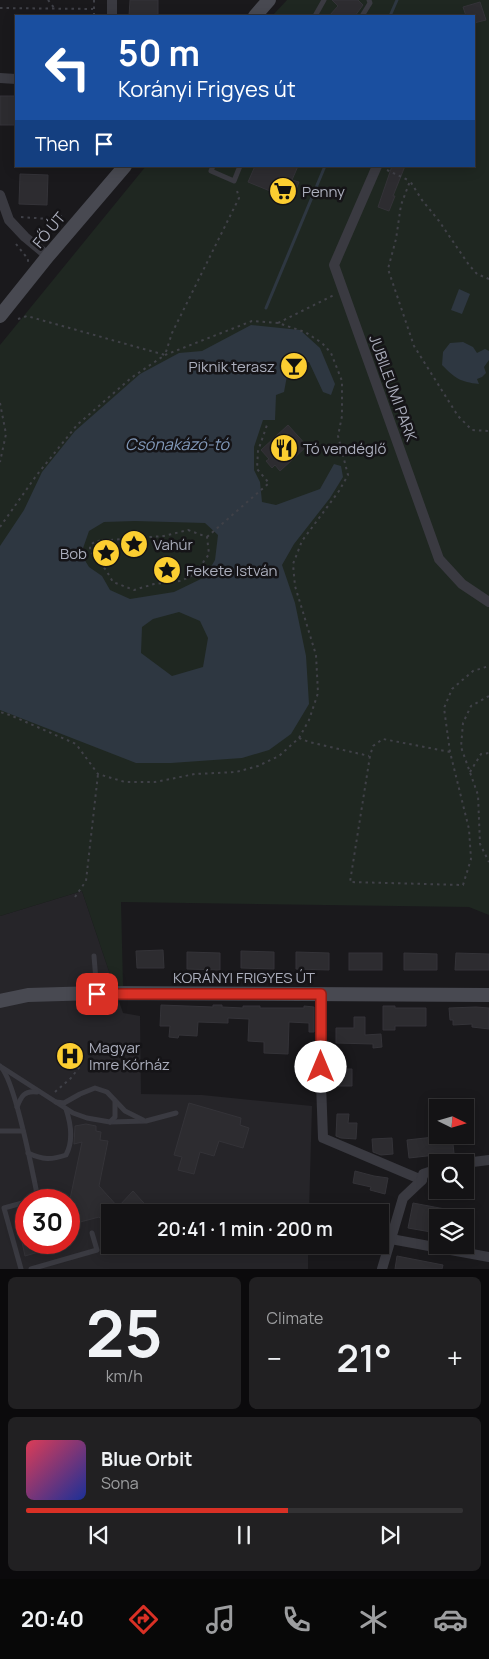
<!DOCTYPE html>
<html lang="en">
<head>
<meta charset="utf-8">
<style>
	:root { --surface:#141315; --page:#212022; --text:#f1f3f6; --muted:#9d9ea0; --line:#333234; --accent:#d93025 }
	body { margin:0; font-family:Manrope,sans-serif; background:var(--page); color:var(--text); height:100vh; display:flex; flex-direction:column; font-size:19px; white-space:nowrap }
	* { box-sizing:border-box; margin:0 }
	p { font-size:16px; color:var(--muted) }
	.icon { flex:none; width:28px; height:28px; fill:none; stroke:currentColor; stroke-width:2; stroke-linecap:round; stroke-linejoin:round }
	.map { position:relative; height:1269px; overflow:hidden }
	.details { display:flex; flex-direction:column; gap:8px; padding:8px; background:#0b0a0c; flex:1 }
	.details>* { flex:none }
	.guide { position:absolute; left:15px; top:15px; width:460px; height:152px; border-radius:0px; box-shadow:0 2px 12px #0003,0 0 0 1px var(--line); background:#1a4fa0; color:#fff; overflow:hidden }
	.needle { width:32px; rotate:95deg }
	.tools { position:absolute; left:429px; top:1099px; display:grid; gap:10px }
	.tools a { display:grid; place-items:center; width:45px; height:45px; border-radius:0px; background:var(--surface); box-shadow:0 2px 12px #0003,0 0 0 1px var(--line); font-size:25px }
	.speed { position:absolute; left:15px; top:1189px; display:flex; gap:10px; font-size:25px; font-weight:700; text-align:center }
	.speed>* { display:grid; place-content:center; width:65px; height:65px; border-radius:50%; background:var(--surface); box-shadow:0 2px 12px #0003,0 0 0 1px var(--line); line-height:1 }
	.speed .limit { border:8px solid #d22; background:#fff; color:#111 }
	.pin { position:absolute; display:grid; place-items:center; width:42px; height:42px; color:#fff; margin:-21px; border-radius:10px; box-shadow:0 2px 8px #0006 }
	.me { position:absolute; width:55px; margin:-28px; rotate:0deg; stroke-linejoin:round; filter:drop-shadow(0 0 4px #0008) }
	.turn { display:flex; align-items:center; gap:18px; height:105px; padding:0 20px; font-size:22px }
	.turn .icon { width:65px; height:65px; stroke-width:2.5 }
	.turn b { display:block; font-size:35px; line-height:42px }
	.then { display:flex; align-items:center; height:48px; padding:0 20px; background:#0003; gap:10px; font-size:19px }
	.big { font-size:38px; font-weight:600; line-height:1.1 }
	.details .widget { flex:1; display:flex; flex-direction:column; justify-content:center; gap:8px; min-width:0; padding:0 18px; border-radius:8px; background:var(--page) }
	.details .dial { align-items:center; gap:0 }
	.dial b { font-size:65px; line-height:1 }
	.song { display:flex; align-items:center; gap:15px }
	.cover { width:60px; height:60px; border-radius:8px; background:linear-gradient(135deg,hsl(350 70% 55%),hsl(230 70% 35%)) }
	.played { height:5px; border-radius:2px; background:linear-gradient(90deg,var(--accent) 60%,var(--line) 60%) }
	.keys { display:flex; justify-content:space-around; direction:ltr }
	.heat { display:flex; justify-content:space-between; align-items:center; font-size:28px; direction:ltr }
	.details .tiles { flex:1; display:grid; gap:8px; grid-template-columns:1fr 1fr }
	.widget:last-child { grid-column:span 2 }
	.trip { position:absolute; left:101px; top:1204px; width:288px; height:50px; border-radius:0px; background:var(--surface); box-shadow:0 2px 12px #0003,0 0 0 1px var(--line); font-weight:600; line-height:50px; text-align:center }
	.tab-bar { display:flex; height:80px; justify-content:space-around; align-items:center; background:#080808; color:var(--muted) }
	.tab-bar .icon { width:35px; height:35px }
	.tab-bar .active { color:var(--accent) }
	.tab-bar b { font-size:22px; color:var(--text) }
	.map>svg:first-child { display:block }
	.built { fill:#262529; fill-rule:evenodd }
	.green { fill:#1f2721 }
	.water { fill:#2e3741; fill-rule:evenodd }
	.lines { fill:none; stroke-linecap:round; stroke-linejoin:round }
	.stream { stroke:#2e3741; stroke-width:3 }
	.building { fill:#2d2c30; stroke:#343338 }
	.path { stroke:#404148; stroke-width:2; stroke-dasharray:2.5 4; stroke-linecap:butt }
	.service { stroke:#3a3a41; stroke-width:5 }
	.minor { stroke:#3a3a41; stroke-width:10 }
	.secondary { stroke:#484951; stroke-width:14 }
	.route-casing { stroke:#8d1f18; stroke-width:12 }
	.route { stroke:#d93025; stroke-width:9 }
	.labels { text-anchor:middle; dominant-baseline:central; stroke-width:5; stroke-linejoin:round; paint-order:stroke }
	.poi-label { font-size:15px; fill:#abaebc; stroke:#151417; text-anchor:start }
	.street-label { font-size:15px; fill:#abaebc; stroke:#151417 }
	.water-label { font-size:16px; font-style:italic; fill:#8198b8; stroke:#151417 }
</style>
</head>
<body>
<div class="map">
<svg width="489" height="1269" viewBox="0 0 489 1269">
	<rect width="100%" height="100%" fill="#1a191c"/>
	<path class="built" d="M82,891L123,1013L140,1016L141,1094L202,1095L312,1106L309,1212H110V1245H308V1269H0V916ZM26,1200H69V1242H26Z"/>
	<polygon class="green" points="287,0 489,0 489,915 469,907 121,902 123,986 114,986 82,891 0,916 0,345 146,166 474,166 474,16 272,16"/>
	<g class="water">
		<polygon points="459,289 470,294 462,314 451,310"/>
		<path d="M251,325L300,330L320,348L335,384L331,395L323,392L309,362L289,365L284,392L276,395L275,420H263L254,447V470L260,482L262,502L276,505L320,489L334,464L341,466L343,477L330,498L294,544L282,565L295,603L306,656L309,704L291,734L269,750L242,758L171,763H136L0,710V546L24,510L42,472L75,431L140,374L179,353L202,351ZM135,521L205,523L218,535L215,560L205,577L174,592L130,599L110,590L102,576L89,567L81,554L89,531L104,522ZM179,612L200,621L208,638L203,667L172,676L141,653L142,627L153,619Z"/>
		<path d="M463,342L473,347L477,353L485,349L489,351V360L484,367L486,373L482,377L477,379L479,384C460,382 455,378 442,365L443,352L450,343Z"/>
	</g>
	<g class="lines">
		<g class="stream">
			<polyline points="390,16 397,0"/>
			<polyline points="266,308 325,166"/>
		</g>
	</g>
	<g class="building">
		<polygon points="130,0 158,0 158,16 129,16"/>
		<polygon points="332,0 358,0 363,5 355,16 329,16 338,6"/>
		<polygon points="480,2 486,20 474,23 474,16 466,16 463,7"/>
		<rect x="0" y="96" width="16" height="29"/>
		<polygon points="255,166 298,166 292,180 299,182 292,200 248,182"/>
		<polygon points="392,166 405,166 393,196 395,196 389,211 378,207"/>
		<polygon points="20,174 48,175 47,205 19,204"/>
		<polygon points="288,425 307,446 280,471 275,465 272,468 266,461 269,459 261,450"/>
		<polygon points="163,950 164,968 137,968 136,951"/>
		<polygon points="241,951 274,952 274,969 241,968"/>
		<polygon points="187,952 220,953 220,970 187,969"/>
		<polygon points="296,952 329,953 329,970 296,969"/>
		<rect x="349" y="953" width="33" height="17"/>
		<polygon points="404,953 437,954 437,970 404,970"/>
		<polygon points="456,953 489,954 489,970 455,970"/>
		<polygon points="161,1005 213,1007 213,1005 222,1005 222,1007 243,1008 243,1006 260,1006 260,1008 304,1008 304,1006 314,1007 314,1032 309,1032 309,1023 289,1022 288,1054 264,1053 264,1042 248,1041 249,1019 228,1018 228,1023 198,1022 197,1036 179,1035 178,1038 169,1037 170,1026 160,1026"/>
		<polygon points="383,1006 395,1006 395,1008 426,1008 426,1026 395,1026 395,1030 383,1030"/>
		<polygon points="476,1007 489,1008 489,1029 472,1027 472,1024 453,1025 453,1020 450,1020 449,1008"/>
		<polygon points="354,1017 365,1017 365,1035 381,1034 382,1047 373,1048 373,1044 336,1043 336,1028 354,1028"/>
		<polygon points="344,1069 352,1069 352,1086 338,1086 338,1073 344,1073"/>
		<polygon points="189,1103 241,1118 240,1125 249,1128 243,1148 219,1141 214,1156 200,1152 194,1174 178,1170 182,1157 174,1155"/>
		<polygon points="337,1114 349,1114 348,1123 357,1123 356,1139 341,1138 336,1136"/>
		<polygon points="86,1124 96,1126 96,1131 101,1132 100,1140 108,1141 99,1186 118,1207 133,1191 152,1212 110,1212 110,1228 99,1217 69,1225 69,1204 82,1142 74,1144 75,1126"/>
		<polygon points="452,1135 454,1153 409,1158 407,1140"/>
		<polygon points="392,1138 393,1154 381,1155 373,1152 372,1139"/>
		<polygon points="355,1171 374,1176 388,1178 385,1194 370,1190 371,1187 353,1183"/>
		<polygon points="413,1203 445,1209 443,1218 433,1218 431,1232 408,1228"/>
		<polygon points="22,1242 62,1242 63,1245 25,1256"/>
		<polygon points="397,1256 443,1265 442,1269 395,1269"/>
	</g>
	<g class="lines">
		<g class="path">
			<polyline points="48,0 55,9"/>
			<polyline points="94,0 94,16"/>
			<polyline points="0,8 93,9"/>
			<polyline points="387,170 410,181"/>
			<polyline points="21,217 49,219 66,215"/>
			<polyline points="16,244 28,259 28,263"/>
			<polyline points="489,279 477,274 469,265 439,221 422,200 410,181 401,205 396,239 388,269 414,346 458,416 472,430 489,431"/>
			<polyline points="18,319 27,316 165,355 172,333 239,198 236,187"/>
			<polyline points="278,323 334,295"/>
			<polyline points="0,403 6,434 0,462"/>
			<polyline points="0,527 36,476 77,425 131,378 165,355 252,321 278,323 305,332 322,343 331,353 342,381 342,416 338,436 348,475 339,491 302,541 293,564 295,586 316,655 318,693 309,720 299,738 279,756 258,766 236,772 195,774 155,782 125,782 98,774 76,744 10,715 0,712"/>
			<polygon points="188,530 207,537 209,554 195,574 181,581 154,584 134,590 113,582 106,570 90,551 90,545 96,541 164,536"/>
			<polyline points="207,537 269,483 257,469 258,451 267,425"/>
			<polyline points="489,696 471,706 463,723 461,747 478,795 480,844 489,862"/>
			<polyline points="299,738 309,742 369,756"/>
			<polyline points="450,752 383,739 373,746 370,756 350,882 463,885 471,859 469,829 450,752 444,708 452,689 473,671 489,666"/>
			<polyline points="470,772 481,754 489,753"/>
			<polyline points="75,897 86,881 98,774"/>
			<polyline points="55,1092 71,1078 81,1065 81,1050"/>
		</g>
		<g class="service">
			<polyline points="315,16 324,0"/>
			<polyline points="362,16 370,3 369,0"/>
			<polyline points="213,166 211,171 234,181 240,166"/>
			<polyline points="94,956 97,993"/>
			<path d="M0,1066C15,1079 33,1174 38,1199L33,1200"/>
			<polyline points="3,1068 73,1113 87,1118 110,1122 146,1121 176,1113"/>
			<polyline points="56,1102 64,1103 80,1094 95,1088 107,1092 125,1111 143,1120"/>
			<path d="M17,1107C21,1097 24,1090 37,1092"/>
			<polyline points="110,1122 115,1117 115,1102"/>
			<polyline points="0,1131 23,1131"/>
			<path d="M28,1153C43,1160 51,1160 66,1155C74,1140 71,1124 66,1109"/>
			<polyline points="21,1269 4,1208 26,1202"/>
			<polyline points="31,1269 97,1250 92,1233"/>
		</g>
		<g class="minor">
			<polyline points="112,16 112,0"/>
			<polyline points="0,78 16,79"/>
			<polyline points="377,166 334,265 439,559 462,584 489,602"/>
			<polyline points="0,195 9,220 25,237 48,256"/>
			<polyline points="321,994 321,1083 323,1138 422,1180"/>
			<polyline points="465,1163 489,1160"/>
			<polyline points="391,1239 489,1257"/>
			<polyline points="382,1269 403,1198 422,1180 423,1174 438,1169"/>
		</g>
		<g class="secondary">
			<polyline points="255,16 269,0"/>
			<polyline points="0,316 48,256 125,166"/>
			<polyline points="0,1001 28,995 97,993 489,995"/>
		</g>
	</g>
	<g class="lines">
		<g class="route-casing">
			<polyline id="route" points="97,994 321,994 321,1067"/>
		</g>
		<use href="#route" class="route"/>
	</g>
	<defs>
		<g id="supermarket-disc" transform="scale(1.4375)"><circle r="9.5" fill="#fcce31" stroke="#151417"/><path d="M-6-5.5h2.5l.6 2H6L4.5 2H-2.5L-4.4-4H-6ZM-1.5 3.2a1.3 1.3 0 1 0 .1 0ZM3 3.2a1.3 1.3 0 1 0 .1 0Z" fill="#111"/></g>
		<g id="bar-disc" transform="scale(1.4375)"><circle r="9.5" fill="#fcce31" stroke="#151417"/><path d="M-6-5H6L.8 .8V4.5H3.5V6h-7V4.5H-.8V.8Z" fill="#111"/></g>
		<g id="restaurant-disc" transform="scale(1.4375)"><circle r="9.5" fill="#fcce31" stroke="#151417"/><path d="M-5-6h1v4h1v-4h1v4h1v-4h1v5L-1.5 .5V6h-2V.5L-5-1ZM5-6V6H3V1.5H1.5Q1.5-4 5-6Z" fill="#111"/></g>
		<g id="sight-disc" transform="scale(1.4375)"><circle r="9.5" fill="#fcce31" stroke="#151417"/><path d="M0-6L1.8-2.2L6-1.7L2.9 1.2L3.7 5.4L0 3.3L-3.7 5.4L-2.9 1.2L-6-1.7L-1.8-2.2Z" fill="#111"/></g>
		<g id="hospital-disc" transform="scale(1.4375)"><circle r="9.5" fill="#fcce31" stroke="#151417"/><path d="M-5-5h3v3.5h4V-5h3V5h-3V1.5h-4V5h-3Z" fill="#111"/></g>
	</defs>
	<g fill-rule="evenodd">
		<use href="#supermarket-disc" x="283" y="191"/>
		<use href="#bar-disc" x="294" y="366"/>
		<use href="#restaurant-disc" x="284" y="448"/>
		<use href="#sight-disc" x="134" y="544"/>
		<use href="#sight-disc" x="106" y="553"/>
		<use href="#sight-disc" x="167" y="570"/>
		<use href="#hospital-disc" x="70" y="1056"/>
	</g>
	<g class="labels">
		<g class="poi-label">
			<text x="302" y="191">Penny</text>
			<text x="275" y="366" text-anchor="end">Piknik terasz</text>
			<text x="303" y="448">Tó vendéglő</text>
			<text x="153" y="544">Vahúr</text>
			<text x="87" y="553" text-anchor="end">Bob</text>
			<text x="186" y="570">Fekete István</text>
			<text x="89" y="1047">Magyar<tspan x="89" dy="17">Imre Kórház</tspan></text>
		</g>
		<g class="street-label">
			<text transform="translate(49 230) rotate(-50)">FŐ ÚT</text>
			<text transform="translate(393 388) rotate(70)">JUBILEUMI PARK</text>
			<text x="244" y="977">KORÁNYI FRIGYES ÚT</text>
		</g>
		<g class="water-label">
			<text x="177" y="444">Csónakázó-tó</text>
		</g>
	</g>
</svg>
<div class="tools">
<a><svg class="needle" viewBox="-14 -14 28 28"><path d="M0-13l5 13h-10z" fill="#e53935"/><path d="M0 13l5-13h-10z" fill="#9d9ea0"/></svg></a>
<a><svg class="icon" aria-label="search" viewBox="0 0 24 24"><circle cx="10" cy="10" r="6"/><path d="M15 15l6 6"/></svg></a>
<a><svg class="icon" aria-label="layers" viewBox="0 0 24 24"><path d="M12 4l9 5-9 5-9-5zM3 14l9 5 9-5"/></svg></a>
</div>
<div class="speed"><div class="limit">30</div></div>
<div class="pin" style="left:97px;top:994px;background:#d93025"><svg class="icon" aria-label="arrive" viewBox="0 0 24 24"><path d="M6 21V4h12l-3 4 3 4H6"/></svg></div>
<svg class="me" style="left:321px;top:1067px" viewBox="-20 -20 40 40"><circle r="19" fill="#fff"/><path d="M0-13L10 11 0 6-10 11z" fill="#d93025"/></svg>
<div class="trip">20:41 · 1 min · 200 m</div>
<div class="guide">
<div class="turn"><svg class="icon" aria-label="left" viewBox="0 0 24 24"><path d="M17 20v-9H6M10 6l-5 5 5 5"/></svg><div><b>50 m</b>Korányi Frigyes út</div></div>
<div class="then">Then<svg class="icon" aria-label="arrive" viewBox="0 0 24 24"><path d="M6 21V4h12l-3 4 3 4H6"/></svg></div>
</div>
</div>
<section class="details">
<div class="tiles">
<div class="widget dial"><b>25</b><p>km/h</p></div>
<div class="widget"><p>Climate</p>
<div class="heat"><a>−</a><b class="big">21°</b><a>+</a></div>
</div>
<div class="widget">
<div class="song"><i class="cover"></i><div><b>Blue Orbit</b><p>Sona</p></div></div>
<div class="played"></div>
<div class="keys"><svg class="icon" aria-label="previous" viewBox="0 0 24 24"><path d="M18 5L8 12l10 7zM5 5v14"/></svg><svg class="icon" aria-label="pause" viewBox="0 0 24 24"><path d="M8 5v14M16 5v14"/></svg><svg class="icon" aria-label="next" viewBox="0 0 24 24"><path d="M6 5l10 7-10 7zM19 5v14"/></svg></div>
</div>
</div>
</section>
<nav class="tab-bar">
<b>20:40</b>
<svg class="icon active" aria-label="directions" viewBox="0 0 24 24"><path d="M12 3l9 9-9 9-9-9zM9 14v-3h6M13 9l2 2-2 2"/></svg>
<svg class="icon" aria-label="music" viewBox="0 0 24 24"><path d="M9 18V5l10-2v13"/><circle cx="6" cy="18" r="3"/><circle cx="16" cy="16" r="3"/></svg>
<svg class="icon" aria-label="phone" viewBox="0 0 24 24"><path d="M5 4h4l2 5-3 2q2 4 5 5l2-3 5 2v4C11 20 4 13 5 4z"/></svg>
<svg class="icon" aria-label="climate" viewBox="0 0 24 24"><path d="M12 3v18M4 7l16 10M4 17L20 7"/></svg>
<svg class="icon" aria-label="car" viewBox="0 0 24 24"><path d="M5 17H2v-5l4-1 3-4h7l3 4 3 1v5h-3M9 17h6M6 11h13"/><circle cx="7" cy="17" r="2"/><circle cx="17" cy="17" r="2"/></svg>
</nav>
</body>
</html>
